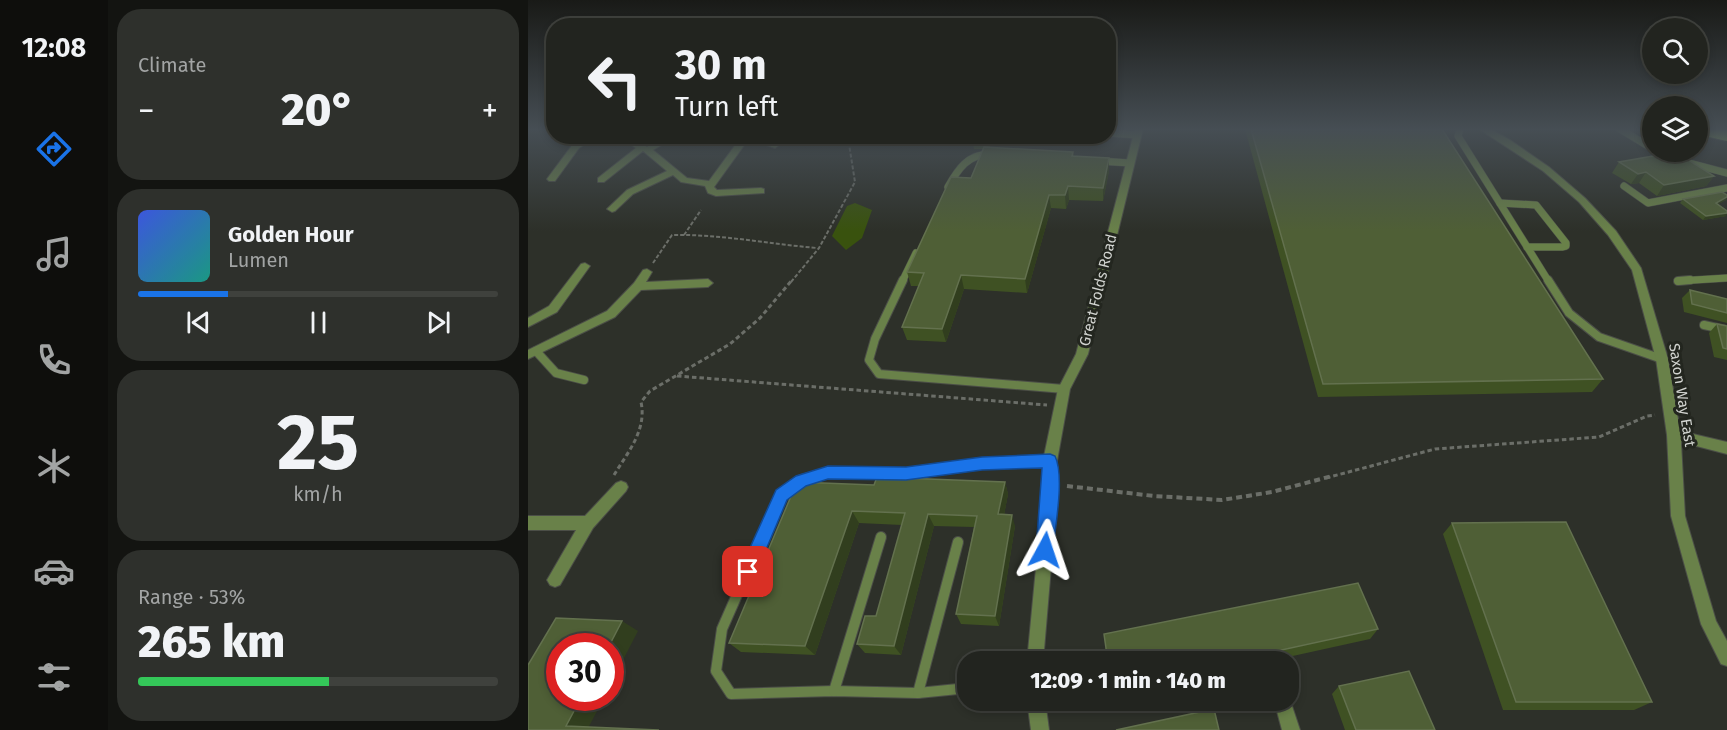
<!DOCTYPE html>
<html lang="en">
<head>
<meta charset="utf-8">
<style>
	:root { --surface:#22241f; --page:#2e302c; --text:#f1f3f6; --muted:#a2a4a4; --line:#3f413d; --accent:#1a73e8 }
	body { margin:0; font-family:"Fira Sans",sans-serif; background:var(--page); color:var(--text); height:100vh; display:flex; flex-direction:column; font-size:22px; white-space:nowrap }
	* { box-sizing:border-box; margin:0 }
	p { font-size:20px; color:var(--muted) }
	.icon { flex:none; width:33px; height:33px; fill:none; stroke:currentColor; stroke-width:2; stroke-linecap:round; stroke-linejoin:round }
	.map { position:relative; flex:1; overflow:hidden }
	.sheet { display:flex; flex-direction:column; gap:9px; padding:9px; background:#131411; width:420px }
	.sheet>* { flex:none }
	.banner { position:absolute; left:18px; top:18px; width:570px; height:126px; border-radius:24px; box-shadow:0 3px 9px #0003,0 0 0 2px var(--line); background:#22241f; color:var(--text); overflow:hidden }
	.buttons { position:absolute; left:1114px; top:18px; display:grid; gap:12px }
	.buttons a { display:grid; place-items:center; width:66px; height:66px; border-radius:50%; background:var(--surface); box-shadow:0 3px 9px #0003,0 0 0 2px var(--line); font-size:30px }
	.speed { position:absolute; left:18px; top:633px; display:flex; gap:12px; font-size:30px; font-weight:700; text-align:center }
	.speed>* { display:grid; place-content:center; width:78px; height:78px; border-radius:50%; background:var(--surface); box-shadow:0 3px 9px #0003,0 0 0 2px var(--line); line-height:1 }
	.speed .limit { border:9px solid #d22; background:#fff; color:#111 }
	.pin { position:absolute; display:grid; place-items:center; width:51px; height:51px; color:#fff; margin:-26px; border-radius:12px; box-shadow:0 3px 9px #0006 }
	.me { position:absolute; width:66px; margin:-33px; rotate:5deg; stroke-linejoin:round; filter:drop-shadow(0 0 4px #0008) }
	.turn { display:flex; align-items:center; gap:21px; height:126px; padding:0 30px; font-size:27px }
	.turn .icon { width:78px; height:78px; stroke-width:2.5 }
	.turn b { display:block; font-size:42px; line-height:51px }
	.big { font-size:45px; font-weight:800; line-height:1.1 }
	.sheet .tile { flex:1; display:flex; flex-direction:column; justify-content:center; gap:9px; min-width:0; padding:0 21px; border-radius:24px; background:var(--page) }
	.sheet .dial { align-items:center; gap:0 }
	.dial b { font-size:78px; line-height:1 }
	.song { display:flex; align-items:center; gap:18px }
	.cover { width:72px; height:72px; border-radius:9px; background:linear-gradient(135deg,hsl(230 70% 55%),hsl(170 70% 35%)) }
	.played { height:6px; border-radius:3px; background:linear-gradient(90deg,var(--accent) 25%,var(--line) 25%) }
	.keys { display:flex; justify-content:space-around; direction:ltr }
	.heat { display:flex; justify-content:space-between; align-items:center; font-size:33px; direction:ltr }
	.charge { height:9px; border-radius:4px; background:linear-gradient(90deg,#34c759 53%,var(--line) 0) }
	.trip { position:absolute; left:429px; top:651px; width:342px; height:60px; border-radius:24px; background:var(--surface); box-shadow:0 3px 9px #0003,0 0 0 2px var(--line); font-weight:800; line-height:60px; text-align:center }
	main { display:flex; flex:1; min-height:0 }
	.dock { display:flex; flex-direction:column; width:108px; justify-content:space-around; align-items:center; background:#0e0e0c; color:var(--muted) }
	.dock .icon { width:42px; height:42px }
	.dock .active { color:var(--accent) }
	.dock b { font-size:27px; color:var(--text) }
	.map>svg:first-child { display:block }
	.green { fill:#39520e }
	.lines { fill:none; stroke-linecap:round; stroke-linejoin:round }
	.service-far2-casing { stroke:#4b4e47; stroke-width:8 }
	.service-far1-casing { stroke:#4b4e47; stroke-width:10 }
	.service-casing { stroke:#4b4e47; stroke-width:12 }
	.minor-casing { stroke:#4b4e47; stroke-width:2 }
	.path-far2 { stroke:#6b6e68; stroke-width:2; stroke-dasharray:4 2; stroke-linecap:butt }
	.path-far1 { stroke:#6b6e68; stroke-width:3; stroke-dasharray:4.5 3; stroke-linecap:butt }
	.path { stroke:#6b6e68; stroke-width:4; stroke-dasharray:6 4; stroke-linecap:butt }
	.service-far2 { stroke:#698149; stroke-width:7 }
	.service-far1 { stroke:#698149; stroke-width:8 }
	.service { stroke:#698149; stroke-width:10 }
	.minor { fill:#698149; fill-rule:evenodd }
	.primary-bridge-casing { stroke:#4b4e47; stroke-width:14; stroke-linecap:butt }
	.primary-bridge { stroke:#a3d35a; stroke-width:12 }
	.wall { fill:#3f5123 }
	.shaded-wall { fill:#313e1e }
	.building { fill:#4f5f36; stroke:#63714e; stroke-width:1.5 }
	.route { fill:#1a73e8; stroke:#114b97; stroke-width:1.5 }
	.labels { text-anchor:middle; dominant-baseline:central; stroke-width:6; stroke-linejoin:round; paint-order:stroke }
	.street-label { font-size:15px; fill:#d2d4d0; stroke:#23261f }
</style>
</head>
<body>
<main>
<nav class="dock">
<b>12:08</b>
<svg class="icon active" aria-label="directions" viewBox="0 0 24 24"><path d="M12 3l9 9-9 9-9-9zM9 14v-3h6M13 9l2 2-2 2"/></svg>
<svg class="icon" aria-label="music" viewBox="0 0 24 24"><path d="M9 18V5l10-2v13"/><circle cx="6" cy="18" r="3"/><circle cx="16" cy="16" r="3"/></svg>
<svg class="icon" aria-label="phone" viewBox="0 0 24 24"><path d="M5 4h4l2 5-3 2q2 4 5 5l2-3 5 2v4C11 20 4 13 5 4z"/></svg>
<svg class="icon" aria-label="climate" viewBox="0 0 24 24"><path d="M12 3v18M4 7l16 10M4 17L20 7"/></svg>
<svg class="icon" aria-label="car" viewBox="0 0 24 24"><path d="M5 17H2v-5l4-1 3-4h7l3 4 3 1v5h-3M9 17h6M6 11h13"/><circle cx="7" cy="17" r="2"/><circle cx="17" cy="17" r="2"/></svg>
<svg class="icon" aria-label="filters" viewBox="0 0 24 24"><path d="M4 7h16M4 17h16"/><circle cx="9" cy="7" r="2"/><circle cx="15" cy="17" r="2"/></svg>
</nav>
<section class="sheet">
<div class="tile"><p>Climate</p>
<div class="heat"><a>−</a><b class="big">20°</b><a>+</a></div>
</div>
<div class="tile">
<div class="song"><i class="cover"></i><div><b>Golden Hour</b><p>Lumen</p></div></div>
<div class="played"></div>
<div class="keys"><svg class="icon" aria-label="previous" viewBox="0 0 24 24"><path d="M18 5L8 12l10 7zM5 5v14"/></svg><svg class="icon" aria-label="pause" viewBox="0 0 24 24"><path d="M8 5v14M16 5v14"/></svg><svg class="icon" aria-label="next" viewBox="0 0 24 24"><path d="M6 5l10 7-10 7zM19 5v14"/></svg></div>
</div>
<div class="tile dial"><b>25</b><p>km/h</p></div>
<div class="tile"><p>Range · 53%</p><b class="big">265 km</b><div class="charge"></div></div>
</section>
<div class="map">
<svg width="1199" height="730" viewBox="0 0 1199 730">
	<rect width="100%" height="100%" fill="#2d3029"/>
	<polygon class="green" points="327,203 344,210 334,238 318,250 304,236 319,206"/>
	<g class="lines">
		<g class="service-far2-casing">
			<g id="service-far2">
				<polyline points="932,129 930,136 1021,282"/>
				<polyline points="1092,129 1125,149"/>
				<polyline points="580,133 609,135"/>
				<polyline points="1130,152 1147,158"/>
				<polyline points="571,161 602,163"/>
				<polyline points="1161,163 1199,173"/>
				<polyline points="1096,186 1120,203 1199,188"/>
				<path d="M420,187C430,169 440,154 462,154"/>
				<polyline points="972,203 1008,205 1038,243 1038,246 1034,247 999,247"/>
				<polyline points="1150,281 1199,278"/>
				<polyline points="374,282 388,253"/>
			</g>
		</g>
		<g class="service-far1-casing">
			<g id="service-far1">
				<polyline points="375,280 347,339 341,360 351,374 536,389"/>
				<polyline points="1020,280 1041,313 1071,337 1134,359"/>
				<polyline points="1150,281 1162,280"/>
				<polyline points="1176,325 1199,330"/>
				<polyline points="8,351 28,373 56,380"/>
				<polyline points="282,478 300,473 378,474 454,463 522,461"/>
			</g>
		</g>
		<g class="service-casing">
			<g id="service">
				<polyline points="288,476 273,480 253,495 194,629 188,671 203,694 306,691 390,693 440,688"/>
				<polyline points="306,691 353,537"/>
				<polyline points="390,693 430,542"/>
			</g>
		</g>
		<g class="minor-casing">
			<g id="minor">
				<polygon points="607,129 615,129 560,354 542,389 529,461 530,484 515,662 499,662 516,484 515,461 530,389 548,354"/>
				<polygon points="951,129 962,129 982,140 1021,167 1057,198 1088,231 1113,268 1140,359 1152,431 1199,442 1199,454 1153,442 1157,516 1188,621 1199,641 1199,666 1193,664 1173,624 1143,516 1139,435 1128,359 1104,270 1080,235 1051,202 1015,171"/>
				<polygon points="59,136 70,136 51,148 27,181 21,181 19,179 45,144"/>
				<polygon points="90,136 101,136 119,147 138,136 149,136 125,150 159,178 181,181 211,140 231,136 251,145 247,148 230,142 217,144 186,187 189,190 233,188 236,189 236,193 188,196 180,193 177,186 153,182 145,175 105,194 87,211 84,212 79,209 99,190 139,171 115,151 76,182 70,182 70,178 108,148"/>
				<polygon points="57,263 62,266 29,312 0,327 0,318 21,306 53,264"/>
				<polygon points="119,269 124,272 118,282 180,279 185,283 180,287 113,290 87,317 0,359 0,350 79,311 106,283 115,270"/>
				<polygon points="93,481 98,483 100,487 98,491 65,528 32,585 27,587 22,585 19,580 22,575 48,530 0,530 0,516 57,516 88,483"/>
				<polygon points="760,694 772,730 754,730 746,700 760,700"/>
				<polygon points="499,700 517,700 521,730 503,730"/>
			</g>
		</g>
		<g class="path-far2">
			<polyline points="156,235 173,210"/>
			<path d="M125,263L144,235C192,234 241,244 289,248"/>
			<polyline points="263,282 291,248 327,182 321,144 308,136"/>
		</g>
		<g class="path-far1">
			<polyline points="149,376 519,405"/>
			<path d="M86,475C100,452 119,430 113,402L122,391L202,344L232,318L264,280"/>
			<polyline points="798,478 907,449 1071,437 1119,416 1127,415"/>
		</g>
		<polyline class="path" points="539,486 626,496 694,500 744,492 804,476"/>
		<use href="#service-far2" class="service-far2"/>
		<use href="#service-far1" class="service-far1"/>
		<use href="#service" class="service"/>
		<use href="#minor" class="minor"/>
		<g class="primary-bridge-casing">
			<polyline id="primary-bridge" points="1173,129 1199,135"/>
		</g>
		<use href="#primary-bridge" class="primary-bridge"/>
	</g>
	<g class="wall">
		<polygon points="717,129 914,129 1075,379 1064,392 790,397"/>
		<polygon points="448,136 468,136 463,147 545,152 546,156 581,158 581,171 575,201 541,200 538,209 523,208 499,293 436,289 418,342 379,340 374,327 391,286 383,286 379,272 443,178 455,149 446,149 445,142"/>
		<polygon points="1091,162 1186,176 1178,186 1129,196 1111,183 1103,184 1084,173"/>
		<polygon points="1155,199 1198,200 1190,204 1198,216 1175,220 1152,203"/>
		<polygon points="1162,290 1199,299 1199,323 1156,312 1154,298"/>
		<polygon points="1189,324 1199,326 1199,360 1186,357 1181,333"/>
		<polygon points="477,482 480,494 476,515 487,526 471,626 433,624 428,614 446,527 406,526 373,655 337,653 329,644 348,616 374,525 331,523 287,655 213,652 201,643 346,485"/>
		<polygon points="924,523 1124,702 1106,710 975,710 915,534"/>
		<polygon points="850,629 842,639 737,662 579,662 576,634"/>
		<polygon points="811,686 907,730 817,730 804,694"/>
	</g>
	<g class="shaded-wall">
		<polygon points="464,136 468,136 462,149 461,142"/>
		<polygon points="581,158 581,171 575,201 575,188"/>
		<polygon points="1118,172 1111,183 1103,184 1110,174"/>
		<polygon points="1186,176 1178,186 1129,196 1136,185"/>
		<polygon points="540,186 541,200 538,209 537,195"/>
		<polygon points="521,195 523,208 499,293 497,279"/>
		<polygon points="1199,197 1198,200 1185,207 1188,203"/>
		<polygon points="1199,213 1198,216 1175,220 1178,216"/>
		<polygon points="433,275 436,289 418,342 414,329"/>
		<polygon points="477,482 480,494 474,526 470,514"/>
		<polygon points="324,511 331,523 287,655 277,646"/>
		<polygon points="400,514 406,526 373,655 366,646"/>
		<polygon points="484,515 487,526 471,626 467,616"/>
		<polygon points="94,621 110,631 82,685 82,646 81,646"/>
		<polygon points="53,698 76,698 59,730 38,726"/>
	</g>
	<g class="building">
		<polygon points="723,129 914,129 1075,379 795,384"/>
		<polygon points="448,136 464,136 461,142 445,142"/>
		<polygon points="456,147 545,152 544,156 581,158 575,188 540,186 537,195 521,195 497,279 433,275 414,329 374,327 396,273 379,272 423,177 443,178"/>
		<polygon points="1148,152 1186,176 1136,185 1118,172 1110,174 1091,162"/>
		<polygon points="1194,192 1199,195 1199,197 1188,203 1199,211 1199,213 1178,216 1155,199"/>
		<polygon points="1162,290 1199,299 1199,313 1164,304"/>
		<polygon points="1189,324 1199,326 1199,349 1195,348"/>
		<polygon points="349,477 477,482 470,514 484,515 467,616 428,614 449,516 400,514 366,646 329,644 337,616 348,616 377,513 324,511 277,646 201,643 269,482 346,485"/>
		<polygon points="1038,522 1124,702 988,702 924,523"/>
		<polygon points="830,583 850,629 698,662 580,662 576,634"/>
		<polygon points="28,618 94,621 81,646 32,646 32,698 53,698 38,726 131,730 0,730 0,665"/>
		<polygon points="881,671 907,730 828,730 811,686"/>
		<polygon points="686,709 691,730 588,730"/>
	</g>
	<linearGradient id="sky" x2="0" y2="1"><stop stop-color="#191a17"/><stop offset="0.56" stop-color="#464e54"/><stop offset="1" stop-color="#464e54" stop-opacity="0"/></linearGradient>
	<rect width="1199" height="231" fill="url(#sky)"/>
	<path class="route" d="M522,454L527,456C537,477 527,527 525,550L523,556L517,558L511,556L508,550L514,468L454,470L378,480L300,479L278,486L259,500L226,578L220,580L213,578L211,572L248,490L268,476L300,466L378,467L454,457Z"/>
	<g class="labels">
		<g class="street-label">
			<text transform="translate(570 290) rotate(-76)">Great Folds Road</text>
			<text transform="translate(1154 395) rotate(81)">Saxon Way East</text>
		</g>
	</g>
</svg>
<div class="buttons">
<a><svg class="icon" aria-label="search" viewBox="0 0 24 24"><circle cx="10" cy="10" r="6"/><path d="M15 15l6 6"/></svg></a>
<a><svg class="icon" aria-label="layers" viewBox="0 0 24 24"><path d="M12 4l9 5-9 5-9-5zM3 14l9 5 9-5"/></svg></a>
</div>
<div class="speed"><div class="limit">30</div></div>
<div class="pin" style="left:220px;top:572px;background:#d93025"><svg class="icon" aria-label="arrive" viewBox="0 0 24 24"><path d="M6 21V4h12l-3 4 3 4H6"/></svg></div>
<svg class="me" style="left:517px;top:550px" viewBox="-20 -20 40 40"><path d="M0-17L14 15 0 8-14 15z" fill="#1a73e8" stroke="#fff" stroke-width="4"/></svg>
<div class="trip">12:09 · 1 min · 140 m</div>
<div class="banner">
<div class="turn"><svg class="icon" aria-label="left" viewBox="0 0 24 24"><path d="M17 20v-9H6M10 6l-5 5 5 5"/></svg><div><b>30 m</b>Turn left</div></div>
</div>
</div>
</main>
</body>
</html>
